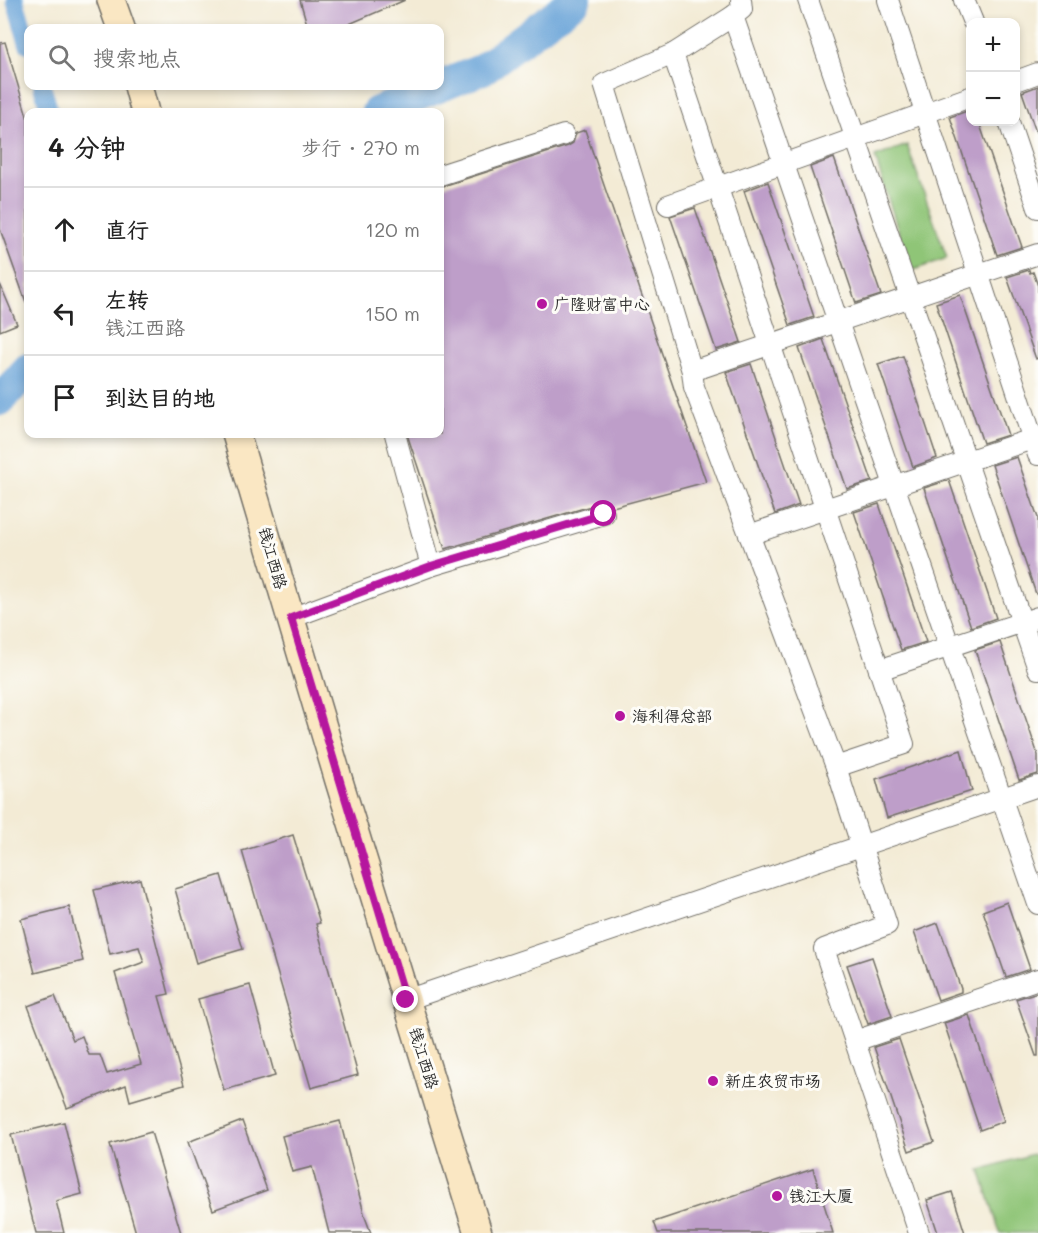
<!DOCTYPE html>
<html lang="zh">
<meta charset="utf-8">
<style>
body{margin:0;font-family:Mali,"LXGW WenKai TC",sans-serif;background:#f2f2f2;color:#222}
.controls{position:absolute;right:18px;top:18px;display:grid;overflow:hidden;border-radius:12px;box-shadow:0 3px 9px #0003}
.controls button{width:54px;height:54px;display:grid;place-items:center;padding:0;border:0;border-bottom:2px solid #e0e0e0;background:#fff;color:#222;font:30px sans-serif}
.stop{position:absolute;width:18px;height:18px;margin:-14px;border:4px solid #b5179e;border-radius:50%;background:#fff}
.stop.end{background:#b5179e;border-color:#fff;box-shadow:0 2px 6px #0008}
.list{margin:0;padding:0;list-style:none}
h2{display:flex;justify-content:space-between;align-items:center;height:78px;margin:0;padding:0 24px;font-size:26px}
h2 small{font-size:20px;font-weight:400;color:#767676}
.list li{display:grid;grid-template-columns:39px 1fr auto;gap:18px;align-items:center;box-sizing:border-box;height:84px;padding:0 24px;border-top:2px solid #e0e0e0}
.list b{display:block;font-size:22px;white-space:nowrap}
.list p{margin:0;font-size:20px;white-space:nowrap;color:#767676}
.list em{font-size:20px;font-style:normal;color:#767676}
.icon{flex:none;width:33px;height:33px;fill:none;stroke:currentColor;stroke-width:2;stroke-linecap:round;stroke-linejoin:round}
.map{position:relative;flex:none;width:1038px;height:1233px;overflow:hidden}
.search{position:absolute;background:#fff;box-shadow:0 3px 9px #0003;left:24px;top:24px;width:420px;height:66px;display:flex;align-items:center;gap:15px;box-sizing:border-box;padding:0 21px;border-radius:12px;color:#767676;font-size:22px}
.panel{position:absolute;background:#fff;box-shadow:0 3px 9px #0003;left:24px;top:108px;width:420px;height:330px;border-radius:12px}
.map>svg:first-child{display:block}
</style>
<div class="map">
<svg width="1038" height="1233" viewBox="0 0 1038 1233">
<rect width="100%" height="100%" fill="#fdfcf7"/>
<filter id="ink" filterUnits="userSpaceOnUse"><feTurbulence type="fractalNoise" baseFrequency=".0167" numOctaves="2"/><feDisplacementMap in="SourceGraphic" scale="12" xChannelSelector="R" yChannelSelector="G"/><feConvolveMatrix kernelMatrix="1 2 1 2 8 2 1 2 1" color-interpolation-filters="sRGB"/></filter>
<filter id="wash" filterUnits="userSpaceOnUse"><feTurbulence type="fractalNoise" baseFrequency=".008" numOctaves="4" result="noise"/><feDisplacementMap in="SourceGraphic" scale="24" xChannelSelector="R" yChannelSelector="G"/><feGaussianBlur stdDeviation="1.35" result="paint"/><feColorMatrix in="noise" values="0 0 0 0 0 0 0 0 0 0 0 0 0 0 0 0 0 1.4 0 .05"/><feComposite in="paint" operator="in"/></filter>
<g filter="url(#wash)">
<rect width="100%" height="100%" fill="#f3ebd5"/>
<g fill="#8fc577" stroke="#5d7851" stroke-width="1.5">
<path d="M 907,145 L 947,258 L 911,271 L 875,157 Z"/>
<path d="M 1032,1154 L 1038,1158 L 1038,1233 L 1000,1233 L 980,1170 Z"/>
</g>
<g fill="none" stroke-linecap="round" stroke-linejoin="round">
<g stroke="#68a3d8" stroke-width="18">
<path d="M 15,0 L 28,44"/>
<path d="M 42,86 L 50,112"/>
</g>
<g stroke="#68a3d8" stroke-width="32">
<path d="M 377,112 L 483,69 L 575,0"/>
<path d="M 0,400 L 28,369"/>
</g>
</g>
<g id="blocks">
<g fill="#be9ec9">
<path d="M 300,0 L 405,0 L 340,28 L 308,28 Z"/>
<path d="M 5,42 L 28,119 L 28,302 L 26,302 L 0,229 L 0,43 Z"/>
<path d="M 1038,86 L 1038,131 L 1036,132 L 1022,92 Z"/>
<path d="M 970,110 L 970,122 L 979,122 L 1022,247 L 997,255 L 950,117 Z"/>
<path d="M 585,130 L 706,482 L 613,507 L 607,503 L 601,503 L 445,549 L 407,434 L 440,434 L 440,187 L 568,146 L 573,143 L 576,133 Z"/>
<path d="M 834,158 L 881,295 L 856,303 L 810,167 Z"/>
<path d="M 768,182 L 814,317 L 790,325 L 744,191 Z"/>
<path d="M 695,208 L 741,342 L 716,350 L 670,216 Z"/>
<path d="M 1029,270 L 1030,273 L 1033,272 L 1038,286 L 1038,358 L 1036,359 L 1007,277 Z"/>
<path d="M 0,284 L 17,324 L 0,331 Z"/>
<path d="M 960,295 L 1008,435 L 983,443 L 936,303 Z"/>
<path d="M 823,339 L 872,481 L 847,489 L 799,348 Z"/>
<path d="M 903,356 L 937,458 L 913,467 L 878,364 Z"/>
<path d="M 751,364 L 799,505 L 775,514 L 726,372 Z"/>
<path d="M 1017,457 L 1038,518 L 1038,593 L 1036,594 L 992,465 Z"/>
<path d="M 949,480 L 996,618 L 971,627 L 924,488 Z"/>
<path d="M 879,504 L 926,642 L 901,650 L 854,512 Z"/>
<path d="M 1000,642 L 1038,755 L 1038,774 L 1019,780 L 975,650 Z"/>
<path d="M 961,750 L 972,791 L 887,818 L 876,779 Z"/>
<path d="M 293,835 L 320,923 L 316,924 L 358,1075 L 311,1088 L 242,851 Z"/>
<path d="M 221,875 L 243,949 L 196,963 L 175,889 Z"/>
<path d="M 140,879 L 169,994 L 159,996 L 184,1085 L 130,1101 L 126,1085 L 67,1108 L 28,1006 L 55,996 L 73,1040 L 82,1036 L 89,1055 L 100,1055 L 107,1074 L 141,1064 L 115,973 L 144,962 L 139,947 L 110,954 L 94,890 Z"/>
<path d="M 1007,902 L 1030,969 L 1006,977 L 983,911 Z"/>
<path d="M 69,907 L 83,961 L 35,973 L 21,919 Z"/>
<path d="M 938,923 L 961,989 L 961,992 L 938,1000 L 914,932 Z"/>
<path d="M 872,957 L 892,1016 L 868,1024 L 847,965 Z"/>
<path d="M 250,985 L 275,1076 L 224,1090 L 198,999 Z"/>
<path d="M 1038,992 L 1038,1056 L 1036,1056 L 1016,999 Z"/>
<path d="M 969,1015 L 1004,1121 L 980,1130 L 944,1023 Z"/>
<path d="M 899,1039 L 934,1142 L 909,1151 L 874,1047 Z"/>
<path d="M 242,1121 L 267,1190 L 213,1210 L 188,1142 Z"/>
<path d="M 340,1121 L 365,1217 L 371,1233 L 329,1233 L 312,1167 L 292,1172 L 282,1136 Z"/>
<path d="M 64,1122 L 82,1194 L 56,1201 L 64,1233 L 36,1233 L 11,1135 Z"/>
<path d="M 151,1132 L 181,1233 L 136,1233 L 110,1144 Z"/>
<path d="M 813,1169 L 833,1233 L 658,1233 L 654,1222 Z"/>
<path d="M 952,1192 L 965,1233 L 938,1233 L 927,1200 Z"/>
</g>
</g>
</g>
<g filter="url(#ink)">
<use href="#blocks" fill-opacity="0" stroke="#716e66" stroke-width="1.5"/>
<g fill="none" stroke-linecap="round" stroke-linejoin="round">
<g stroke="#716e66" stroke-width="22">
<g id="street">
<path d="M 808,0 L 1038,669"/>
<path d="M 888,0 L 1038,455"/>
<path d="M 964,0 L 973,22"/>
<path d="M 733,16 L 1038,904"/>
<path d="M 673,54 L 904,744 L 836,767"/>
<path d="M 1016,81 L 1038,73"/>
<path d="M 1009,122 L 1038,208"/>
<path d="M 440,175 L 564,135"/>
<path d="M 668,205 L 970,97"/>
<path d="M 692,371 L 604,84 L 673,54 L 733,16 L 742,9 L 741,0"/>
<path d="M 395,434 L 431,566"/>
<path d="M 749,535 L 1038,437"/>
<path d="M 291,618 L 431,566 L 604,514"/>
<path d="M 879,670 L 1038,617"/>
<path d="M 406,1000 L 1038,786"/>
<path d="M 855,1041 L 1038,979"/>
<path d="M 919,1233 L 824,949 L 887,925 L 836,767 L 694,387 L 692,371 L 1038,254"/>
</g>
</g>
<g stroke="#716e66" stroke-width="30">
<g id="secondary">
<path d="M 111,0 L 121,28"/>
<path d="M 138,86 L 145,112"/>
<path d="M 236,434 L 339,781 L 478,1233"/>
</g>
</g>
<use href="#street" stroke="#fff" stroke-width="20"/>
<use href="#secondary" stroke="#fae7c3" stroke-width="27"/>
</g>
</g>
<g fill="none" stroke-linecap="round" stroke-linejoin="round" filter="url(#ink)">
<path stroke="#b5179e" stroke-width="8" d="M 406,1000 L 291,618 L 431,566 L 604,514"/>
</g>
<g fill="#b5179e" stroke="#fdfcf7" stroke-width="2">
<circle cx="542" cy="304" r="6"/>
<circle cx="620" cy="716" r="6"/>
<circle cx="713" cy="1081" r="6"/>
<circle cx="777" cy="1196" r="6"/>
</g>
<g text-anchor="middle" stroke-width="6" stroke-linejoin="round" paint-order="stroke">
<g font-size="16" fill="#2b2b2b" stroke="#fdfcf7" text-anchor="start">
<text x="554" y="310">广隆财富中心</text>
<text x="632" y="722">海利得总部</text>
<text x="725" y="1087">新庄农贸市场</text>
<text x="789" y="1202">钱江大厦</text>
</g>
<g font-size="16" fill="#2b2b2b" stroke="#fdfcf7">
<text transform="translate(273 558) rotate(74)" y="6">钱江西路</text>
<text transform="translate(424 1058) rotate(73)" y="6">钱江西路</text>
</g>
</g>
</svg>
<div class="controls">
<button>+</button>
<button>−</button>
</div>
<div class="stop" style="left:604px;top:514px"></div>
<div class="stop end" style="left:406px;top:1000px"></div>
<div class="search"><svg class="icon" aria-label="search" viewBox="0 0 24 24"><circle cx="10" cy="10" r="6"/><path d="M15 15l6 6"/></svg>搜索地点</div>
<section class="panel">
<h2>4 分钟<small>步行 · 270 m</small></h2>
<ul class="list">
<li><svg class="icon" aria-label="ahead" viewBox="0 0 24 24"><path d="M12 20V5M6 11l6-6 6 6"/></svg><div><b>直行</b></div><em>120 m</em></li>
<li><svg class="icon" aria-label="left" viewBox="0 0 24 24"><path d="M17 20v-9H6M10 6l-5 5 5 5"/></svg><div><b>左转</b><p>钱江西路</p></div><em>150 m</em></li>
<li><svg class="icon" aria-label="arrive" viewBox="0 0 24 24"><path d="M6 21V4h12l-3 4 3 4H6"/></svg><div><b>到达目的地</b></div></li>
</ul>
</section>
</div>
